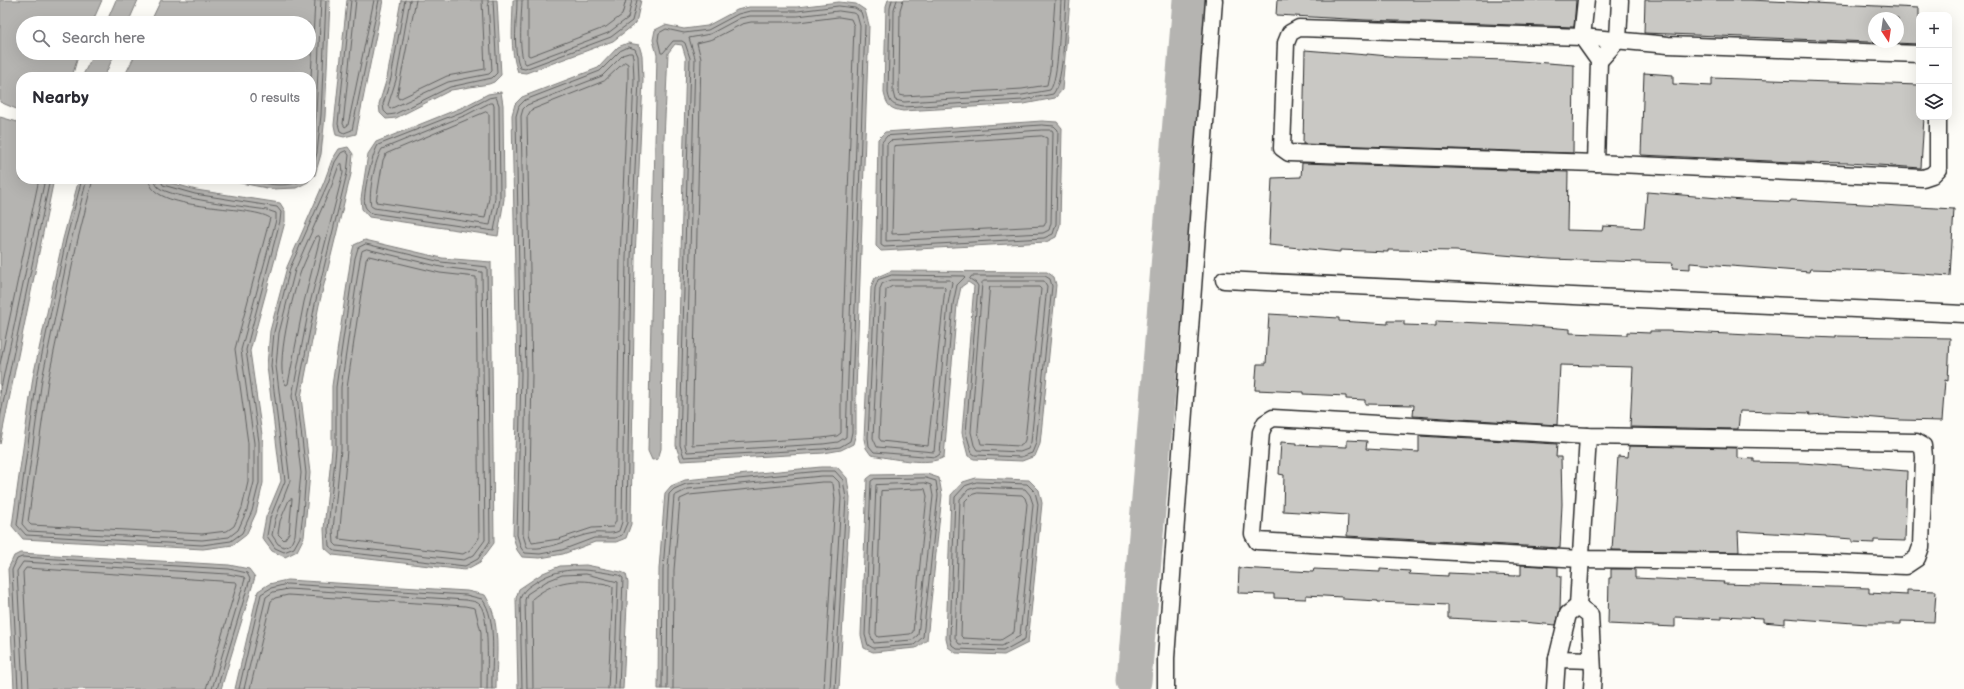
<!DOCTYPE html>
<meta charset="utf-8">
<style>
body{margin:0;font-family:"Balsamiq Sans",sans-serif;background:#f2f2f3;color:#2b2b33}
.controls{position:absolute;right:12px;top:12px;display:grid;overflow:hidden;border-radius:8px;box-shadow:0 4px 16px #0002}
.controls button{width:36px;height:36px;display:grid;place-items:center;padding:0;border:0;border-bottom:1px solid #e1e1e2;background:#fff;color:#2b2b33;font:20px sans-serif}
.compass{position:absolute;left:1868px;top:12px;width:36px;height:36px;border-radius:50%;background:#fff;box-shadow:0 4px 16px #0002;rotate:167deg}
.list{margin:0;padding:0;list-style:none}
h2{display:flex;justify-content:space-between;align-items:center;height:52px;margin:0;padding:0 16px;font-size:17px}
h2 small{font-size:13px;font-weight:400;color:#7c7c81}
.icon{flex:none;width:22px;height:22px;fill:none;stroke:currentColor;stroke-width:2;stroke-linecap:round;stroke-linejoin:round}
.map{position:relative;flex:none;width:1964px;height:689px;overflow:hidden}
.search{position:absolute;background:#fff;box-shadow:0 4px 16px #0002;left:16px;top:16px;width:300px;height:44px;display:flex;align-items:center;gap:10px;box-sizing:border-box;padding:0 14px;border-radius:22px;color:#7c7c81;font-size:15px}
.panel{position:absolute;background:#fff;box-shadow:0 4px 16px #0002;left:16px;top:72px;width:300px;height:112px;border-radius:16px}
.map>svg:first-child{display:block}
</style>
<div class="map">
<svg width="1964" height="689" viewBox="0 0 1964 689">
<rect width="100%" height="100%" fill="#fdfcf7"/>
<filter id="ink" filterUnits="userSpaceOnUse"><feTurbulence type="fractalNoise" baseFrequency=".025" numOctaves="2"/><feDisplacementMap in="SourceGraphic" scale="8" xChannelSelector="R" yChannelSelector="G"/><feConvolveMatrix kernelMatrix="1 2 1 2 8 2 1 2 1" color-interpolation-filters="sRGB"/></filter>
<g filter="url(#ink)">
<g fill="#b5b4b1" stroke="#7e7d7b">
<path d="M 0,0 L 102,0 L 92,23 L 23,23 L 23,53 L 79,53 L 72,77 L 21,77 L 21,111 L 0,102 Z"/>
<path d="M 116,0 L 138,0 L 128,23 L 106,23 Z"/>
<path d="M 161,0 L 330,0 L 325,116 L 321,154 L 315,175 L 308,182 L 296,188 L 272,189 L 220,179 L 311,179 L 311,77 L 124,77 L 136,53 L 309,53 L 309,23 L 150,23 Z"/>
<path d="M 347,0 L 383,0 L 356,134 L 344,137 L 336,135 L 334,125 Z"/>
<path d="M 401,0 L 497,0 L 501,75 L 494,82 L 489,84 L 451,90 L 396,118 L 386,119 L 380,113 L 379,104 L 387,78 Z"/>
<path d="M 513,0 L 641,0 L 636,23 L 613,41 L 526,73 L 518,72 C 509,49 513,24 513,0 Z"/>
<path d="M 888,0 L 1070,0 L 1062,90 L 1055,98 L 1024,104 L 903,111 C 890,109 887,106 884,93 L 886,6 Z"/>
<path d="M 839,2 L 856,4 L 865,10 L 869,25 L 856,391 L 856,433 L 853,444 L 841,450 L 824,453 L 681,461 L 676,446 L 686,58 L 682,45 L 675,44 L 668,53 L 664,139 L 661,449 L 658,459 L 652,460 L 648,451 L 657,55 L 653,40 L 655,30 L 665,25 L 684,29 L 707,26 L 737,10 L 749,7 L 797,7 Z"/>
<path d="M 628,43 L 639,45 L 642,55 L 643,80 L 635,258 L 631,524 L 626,538 L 616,542 L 595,542 L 563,554 L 540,558 L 522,557 L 517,550 L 513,536 L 517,374 L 512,115 L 515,104 L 522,97 L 598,68 L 618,47 Z"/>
<path d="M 94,53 L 115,53 L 104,77 L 82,77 Z"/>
<path d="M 501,92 L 503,105 L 504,199 L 498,236 L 369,217 L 362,209 L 361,199 L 368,154 L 376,142 L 463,107 L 488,94 Z"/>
<path d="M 0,117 L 21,123 L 21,179 L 54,179 L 0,444 Z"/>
<path d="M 1042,121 L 1057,122 L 1062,128 L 1060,225 L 1056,237 L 1046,242 L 881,251 L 876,246 L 878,139 L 885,132 Z"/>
<path d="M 348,147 L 353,154 L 351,174 L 319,305 L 301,397 L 310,473 L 304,537 L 297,551 L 285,557 L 272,551 L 262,538 L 266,517 L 281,481 L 267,366 L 270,331 L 287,267 L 324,182 L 332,160 L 339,149 Z"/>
<path d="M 79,179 L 158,179 L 196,190 L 280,203 L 285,211 L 285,222 L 250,351 L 263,442 L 263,483 L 256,513 L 246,535 L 233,545 L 203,549 L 23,539 L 12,526 L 33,377 L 63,239 Z"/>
<path d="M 365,240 L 442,258 L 491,262 L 494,543 L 480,562 L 465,570 L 333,555 L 325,548 L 324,529 L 332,449 L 332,386 L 351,257 L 354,245 Z"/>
<path d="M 891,271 L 1047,272 L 1054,277 L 1056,285 L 1040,444 L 1035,456 L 1022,461 L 974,459 L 968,456 L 962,433 L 974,286 L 968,282 L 961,287 L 957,305 L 944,457 C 929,467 890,458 871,455 L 866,448 L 864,439 L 871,287 L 875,278 Z"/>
<path d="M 821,467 L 837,467 L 847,478 L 850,498 L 839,689 L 658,689 L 659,569 L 665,493 L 671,486 L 685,480 Z"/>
<path d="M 927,474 L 939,478 L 942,495 L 927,640 L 916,648 L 873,652 L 864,648 L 861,635 L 867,479 L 872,475 Z"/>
<path d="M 976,478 L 1029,480 L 1039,490 L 1042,503 L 1028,643 L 1004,655 L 956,653 L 948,647 L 946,639 L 951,495 L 963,482 Z"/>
<path d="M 20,553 L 229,565 L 249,569 L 255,577 L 221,689 L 14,689 L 8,569 L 14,556 Z"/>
<path d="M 586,565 L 621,572 L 626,574 L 628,583 L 623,689 L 518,689 L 516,598 L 519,589 L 543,573 L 560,566 Z"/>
<path d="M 287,580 L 467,591 L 485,595 C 502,621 496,659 496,689 L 235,689 L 258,591 L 269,584 Z"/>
</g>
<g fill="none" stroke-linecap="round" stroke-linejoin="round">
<g stroke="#626261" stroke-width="1">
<path d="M 351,0 L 338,124 L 340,131 L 344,133 L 352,130 L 379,0"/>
<path d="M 356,0 L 343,124 L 345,127 L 348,125 L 374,0"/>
<path d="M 405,0 L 391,78 L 383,104 L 384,111 L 388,115 L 395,114 L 450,87 L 492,78 L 497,73 L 493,0"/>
<path d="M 410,0 L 396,80 L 388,105 L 390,109 L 448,82 L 489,74 L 492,71 L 488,0"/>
<path d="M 416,0 L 397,96 L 399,99 L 447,76 L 485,69 L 482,0"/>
<path d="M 517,0 C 517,22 512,47 520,68 L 525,69 L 611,37 L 632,21 L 637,0"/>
<path d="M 522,0 C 522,13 517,55 526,64 L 608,33 L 628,18 L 632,0"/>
<path d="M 528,0 L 528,55 L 530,56 L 606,27 L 622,15 L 626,0"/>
<path d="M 892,0 L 890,8 L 888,93 C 890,104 893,105 903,107 L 1023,100 L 1053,94 C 1065,80 1064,21 1066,0"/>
<path d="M 897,0 L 894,9 L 893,92 L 895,100 L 904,102 L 1022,95 L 1050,90 C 1059,80 1060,17 1061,0"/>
<path d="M 903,0 L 900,10 L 899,92 L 900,95 L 904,96 L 1022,89 L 1047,85 L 1050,70 L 1055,0"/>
<path d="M 839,6 L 855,8 L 861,12 L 865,25 L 852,391 L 852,432 L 850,441 L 840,447 L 823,449 L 684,457 L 680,445 L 690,58 L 685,43 L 682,41 L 673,41 L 663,53 L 661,53 L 658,40 L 659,33 L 666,29 L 684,33 L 708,30 L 738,14 L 750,11 L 797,11 Z"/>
<path d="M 839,11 L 853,13 L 857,15 L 860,26 L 846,437 L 838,442 L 823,444 L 687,452 L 685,445 L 695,58 L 689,38 L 710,34 L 740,18 L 750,16 L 797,16 Z"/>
<path d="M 839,17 L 851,19 L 854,26 L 841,390 L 841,433 L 837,436 L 822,438 L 692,445 L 701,59 L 697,43 L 713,39 L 742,24 L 751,22 L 798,22 Z"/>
<path d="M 629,47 L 635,49 L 638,56 L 639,80 L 631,258 L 627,523 L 622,535 L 615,538 L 594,538 L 562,550 L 540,554 L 525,553 L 521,548 L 517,535 L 521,374 L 516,116 L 519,106 L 525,100 L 600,71 L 620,51 Z"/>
<path d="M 629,53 L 632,53 L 633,57 L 634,80 L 626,258 L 622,522 L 619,531 C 611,535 602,532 594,533 C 569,537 556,550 527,548 L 523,535 L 526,374 L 521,116 L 523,109 L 527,105 L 602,76 L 623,55 Z"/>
<path d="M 625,62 L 628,64 L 628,80 L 620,258 L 616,521 L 613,527 L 592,528 L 559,539 L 532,543 L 529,534 L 532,374 L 527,117 L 531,110 L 604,81 Z"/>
<path d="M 311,78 L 315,0"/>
<path d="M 496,97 L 499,105 L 500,199 L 494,231 L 371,213 C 369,211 366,209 365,206 C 362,195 372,155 378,145 L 464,111 L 489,98 Z"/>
<path d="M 490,103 L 493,103 L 494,106 L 495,198 L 490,225 L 374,208 L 371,206 C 368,193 375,160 382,149 L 466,115 Z"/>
<path d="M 486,112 L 489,114 L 489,198 L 485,218 L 376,202 L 383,160 L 386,154 Z"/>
<path d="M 1042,125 L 1054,126 L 1058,130 L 1056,224 L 1053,234 L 1044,238 L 884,247 L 881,245 L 882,142 L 887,136 Z"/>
<path d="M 1042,130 L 1052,130 L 1053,132 L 1051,223 L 1049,230 L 1043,233 L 886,241 L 887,144 L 890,141 Z"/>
<path d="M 1042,136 L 1047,138 L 1046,222 L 1044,226 L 892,234 L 894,146 Z"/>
<path d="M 346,151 L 349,155 L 347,173 L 315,304 L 297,396 L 306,473 L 303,513 L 300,537 L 294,548 L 284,552 L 275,548 L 267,536 L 270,518 L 285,481 L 271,366 L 274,332 L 290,268 L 328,183 L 335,162 L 341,153 Z"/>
<path d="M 311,155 L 316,115 L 321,0"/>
<path d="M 342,164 L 343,173 L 310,303 L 292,396 L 301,473 L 295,535 L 291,544 L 284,547 L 278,544 L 272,535 L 275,520 L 290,481 L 276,366 L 279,333 L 295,270 L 332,185 L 339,165 Z"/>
<path d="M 311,173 L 317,153 L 321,115 L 326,0"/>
<path d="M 82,179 L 66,240 L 37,378 L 17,525 L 26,535 L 202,545 L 231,541 L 242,533 L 252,511 L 259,483 L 259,442 L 246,350 L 280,221 L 281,212 L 277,207 L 195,194 L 163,185 L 160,179"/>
<path d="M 87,179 L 71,241 L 42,379 L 22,524 L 28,531 L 202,540 L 229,537 L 238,530 L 247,510 L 254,482 L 254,443 L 241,350 L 276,220 L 276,213 L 267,210 C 247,207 170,198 158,187 C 156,185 155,182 155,179"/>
<path d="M 93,179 L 77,243 L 48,380 L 28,522 L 31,525 L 202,534 L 227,531 L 234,526 L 242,508 L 248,482 L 248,443 L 235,349 L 270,218 C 250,204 150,213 149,179"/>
<path d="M 241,179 C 263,183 285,190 306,179"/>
<path d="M 319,236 L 320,238 L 304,302 L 288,384 L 286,385 C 273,369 294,290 301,271 C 306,259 311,248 316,237 Z"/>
<path d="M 366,244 L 441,262 L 487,267 L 490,541 L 478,559 L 465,566 L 335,551 L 329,546 L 328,529 L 336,449 L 336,387 L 355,258 L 358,248 Z"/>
<path d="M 367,249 L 441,267 L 482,272 L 485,540 L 474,555 L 464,560 L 337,546 L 334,543 L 333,530 L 341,449 L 341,387 L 360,259 L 362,251 Z"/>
<path d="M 369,256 L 440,273 L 476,277 L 479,538 L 470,550 L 463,554 L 339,539 L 347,450 L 347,388 L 366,260 Z"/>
<path d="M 892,275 L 964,276 L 965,277 L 957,285 L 953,304 L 940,454 L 936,457 L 874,452 L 869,446 L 868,438 L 875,288 L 878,280 Z"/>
<path d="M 972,276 L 1045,276 L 1050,279 L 1052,286 L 1036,443 L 1032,453 L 1021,457 L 975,455 L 972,453 L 966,433 L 978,286 L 976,283 L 970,279 Z"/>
<path d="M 892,280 L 950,280 L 952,282 L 948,304 L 934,452 L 877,447 L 873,438 L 880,289 L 882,284 Z"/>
<path d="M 984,281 L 1044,281 L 1047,286 L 1031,442 L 1028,449 L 1020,452 L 977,450 L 974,445 L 971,432 L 982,283 Z"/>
<path d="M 893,286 L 943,286 L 945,288 L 928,446 L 881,441 L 879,438 L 886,290 Z"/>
<path d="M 990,287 L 1039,287 L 1041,289 L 1025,440 L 1023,444 L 1020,446 L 981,444 L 978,432 Z"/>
<path d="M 0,364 L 39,179"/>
<path d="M 0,393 L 45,179"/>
<path d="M 0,418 L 50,179"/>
<path d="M 926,478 L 936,481 L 938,495 L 923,637 L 914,645 L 873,648 L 868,645 L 865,635 L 871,481 L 874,479 Z"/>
<path d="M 977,482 L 1027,484 L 1035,492 L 1038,504 L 1025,639 L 1003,651 L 957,649 L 952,645 L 950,638 L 955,497 L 965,486 Z"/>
<path d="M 925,483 L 931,485 L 933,496 L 918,635 L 912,640 L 874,643 L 870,634 L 876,485 Z"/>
<path d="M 977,487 L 1025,489 L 1030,495 L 1033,504 L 1020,636 L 1002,646 L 959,644 L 955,638 L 960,499 L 968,490 Z"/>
<path d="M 925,489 L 927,496 L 913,632 L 910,634 L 878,637 L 876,634 L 881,491 Z"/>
<path d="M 978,493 L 1022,495 L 1025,498 L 1027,504 L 1014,632 L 1001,640 L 963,638 L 961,636 L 965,501 L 971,495 Z"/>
<path d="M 292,499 L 289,533 L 284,540 L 278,534 L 280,521 L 289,500 Z"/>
<path d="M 18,689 L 12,570 L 17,559 L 22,557 L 229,569 L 247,573 L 250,579 L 217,689"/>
<path d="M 23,689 L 17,571 L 23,562 L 228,574 L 244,577 L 245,579 L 212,689"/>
<path d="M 29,689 L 23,572 L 26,568 L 236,582 L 237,584 L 206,689"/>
<path d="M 239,689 L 261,594 L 271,588 L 287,584 L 466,595 L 482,599 C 498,619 491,664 492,689"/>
<path d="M 244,689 L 266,597 L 273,592 L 288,589 L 466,600 C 470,601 477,601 480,605 C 490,617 487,672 487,689"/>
<path d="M 250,689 L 271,601 L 275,598 L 288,595 L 465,606 L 475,608 L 481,632 L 481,689"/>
<path d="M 522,689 L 520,599 C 523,590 528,587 536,582 C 563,564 590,570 619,575 L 623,578 L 619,689"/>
<path d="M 527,689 L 525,600 L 527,594 L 547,581 L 562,575 L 586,574 L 618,582 L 614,689"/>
<path d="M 533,689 L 532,599 C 552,582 573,578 598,583 C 603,583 609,584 613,587 L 608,689"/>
<path d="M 662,689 L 663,569 L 669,494 L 674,489 L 686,484 L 821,471 L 835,471 L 843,480 L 846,498 L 835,689"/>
<path d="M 667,689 L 668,569 L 674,496 L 688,489 L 822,476 L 833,476 L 839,482 L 841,498 L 830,689"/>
<path d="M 673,689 L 674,570 L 680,499 L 689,495 L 822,482 L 830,482 L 833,484 L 835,499 L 824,689"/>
</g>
<path stroke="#b5b4b1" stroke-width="35" d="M 1134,681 L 1190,0"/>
</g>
<g fill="#c9c8c4" stroke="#2b2b2b" fill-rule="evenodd">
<path d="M 1277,0 L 1576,0 L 1574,27 L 1365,20 L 1276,15 Z"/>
<path d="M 1645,0 L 1750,0 L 1919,8 L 1919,44 L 1644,33 ZM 1874,18 L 1898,18 L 1898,42 L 1874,42 Z"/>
<path d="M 1305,50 L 1367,55 L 1367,54 L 1398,57 L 1507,60 L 1574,65 L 1573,153 L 1303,144 Z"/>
<path d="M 1644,73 L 1673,75 L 1673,84 L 1712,86 L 1712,78 L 1919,85 L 1919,117 L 1924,117 L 1921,168 L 1849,163 L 1792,162 L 1641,155 Z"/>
<path d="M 1302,163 L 1568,172 L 1567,230 L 1602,231 L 1603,226 L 1644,228 L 1647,192 L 1742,200 L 1790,202 L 1791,200 L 1954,209 L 1950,276 L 1880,271 L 1810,269 L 1809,272 L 1785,270 L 1690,263 L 1690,269 L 1672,268 L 1673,263 L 1550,259 L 1456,251 L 1388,250 L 1388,252 L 1340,250 L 1340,252 L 1269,245 L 1272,178 L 1301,177 Z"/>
<path d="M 1269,314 L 1339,318 L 1339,321 L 1388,324 L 1388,321 L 1404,321 L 1404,325 L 1436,326 L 1436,321 L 1522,325 L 1570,329 L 1570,333 L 1627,335 L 1627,332 L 1650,333 L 1650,331 L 1667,331 L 1811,338 L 1811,337 L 1836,338 L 1836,336 L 1950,338 L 1948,381 L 1945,380 L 1942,421 L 1900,420 L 1827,414 L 1809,415 L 1810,413 L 1740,411 L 1738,429 L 1630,427 L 1633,367 L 1560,365 L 1557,425 L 1413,416 L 1414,405 L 1365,404 L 1365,400 L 1346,399 L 1346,396 L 1303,394 L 1303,392 L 1255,390 L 1257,364 L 1266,364 Z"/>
<path d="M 1419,436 L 1557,444 L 1556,457 L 1561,457 L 1562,504 L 1560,548 L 1347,536 L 1348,515 L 1283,511 L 1284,475 L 1279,474 L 1281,442 L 1297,443 L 1297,445 L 1347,447 L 1347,440 L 1367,441 L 1366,449 L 1419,452 Z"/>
<path d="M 1629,446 L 1737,448 L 1737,458 L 1754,459 L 1754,462 L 1802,463 L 1907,471 L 1905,541 L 1874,540 L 1874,543 L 1852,542 L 1852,539 L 1826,537 L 1826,536 L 1738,531 L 1739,552 L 1612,550 L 1618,456 L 1628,457 Z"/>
<path d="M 1521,565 L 1558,567 L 1558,576 L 1561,576 L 1560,610 L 1556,625 L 1522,622 L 1448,618 L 1448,605 L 1378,602 L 1378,601 L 1342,599 L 1342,597 L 1306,595 L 1306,599 L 1274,598 L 1274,594 L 1238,593 L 1239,568 L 1313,572 L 1314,569 L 1380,572 L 1380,569 L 1410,571 L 1409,574 L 1448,576 L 1448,573 L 1516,576 L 1516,575 L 1521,575 Z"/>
<path d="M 1611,569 L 1635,569 L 1635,578 L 1724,582 L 1723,584 L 1869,588 L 1869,593 L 1907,595 L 1907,590 L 1936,591 L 1934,622 L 1901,621 L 1901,624 L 1867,624 L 1785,618 L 1785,624 L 1763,622 L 1763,618 L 1722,616 L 1722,619 L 1675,617 L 1675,627 L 1608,624 L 1609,578 L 1611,578 Z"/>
</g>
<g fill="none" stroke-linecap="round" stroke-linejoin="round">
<g stroke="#2b2b2b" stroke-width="19">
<g id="street">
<path d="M 1586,0 L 1582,37 L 1599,61 L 1596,163"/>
<path d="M 1919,54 L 1668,45 L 1582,37 L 1299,28 L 1290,33 L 1286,43 L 1282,148 L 1289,153 L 1596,163 L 1923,178 L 1932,175 L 1938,169 L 1938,117"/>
<path d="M 1599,61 L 1618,40 L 1620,0"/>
<path d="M 1224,280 L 1964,314"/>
<path d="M 1273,418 L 1588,436 L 1916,442 L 1923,446 L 1924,457 L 1921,547 L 1917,558 L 1905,566 L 1812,562 L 1581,559 L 1257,541 L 1253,534 L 1261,432 L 1265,423 Z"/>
<path d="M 1578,606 L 1590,615 L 1593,672 L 1592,689"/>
<path d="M 1557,659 L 1592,660"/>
<path d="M 1166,689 L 1166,658 L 1214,0"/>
<path d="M 1555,689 L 1557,659 L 1568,614 L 1578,606 L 1588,436"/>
</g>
</g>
<use href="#street" stroke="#fdfcf7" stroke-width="16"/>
</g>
</g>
</svg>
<div class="controls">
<button>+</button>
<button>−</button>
<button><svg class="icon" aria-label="layers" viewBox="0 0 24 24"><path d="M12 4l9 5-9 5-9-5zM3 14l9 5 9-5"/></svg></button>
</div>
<svg class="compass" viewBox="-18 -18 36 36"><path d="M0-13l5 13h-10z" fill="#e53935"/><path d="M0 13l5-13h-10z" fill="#7c7c81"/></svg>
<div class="search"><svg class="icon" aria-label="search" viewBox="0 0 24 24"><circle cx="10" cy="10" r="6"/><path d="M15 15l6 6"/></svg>Search here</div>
<section class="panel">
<h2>Nearby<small>0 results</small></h2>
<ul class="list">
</ul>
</section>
</div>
